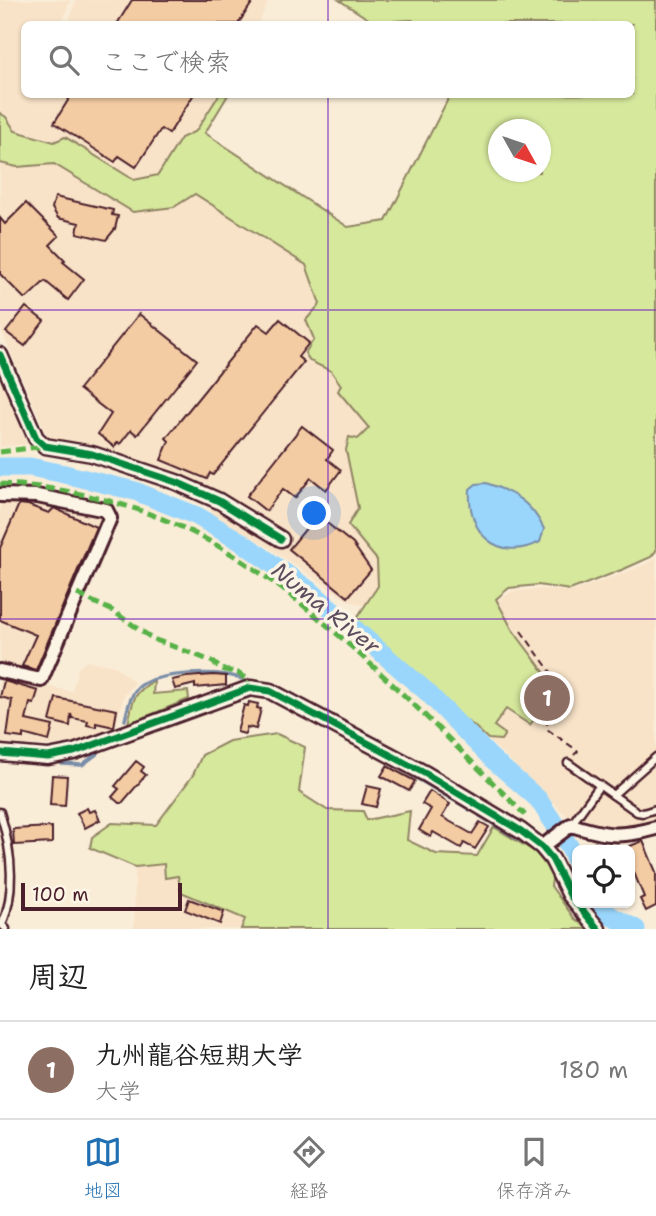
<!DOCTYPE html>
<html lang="ja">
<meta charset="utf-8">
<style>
body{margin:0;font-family:"Shantell Sans","Klee One",sans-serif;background:#f6f6f6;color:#222}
.controls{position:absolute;right:21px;bottom:21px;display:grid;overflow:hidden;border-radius:10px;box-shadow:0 2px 5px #0004}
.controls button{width:63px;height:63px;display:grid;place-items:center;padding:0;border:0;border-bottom:2px solid #e0e0e0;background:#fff;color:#222;font:35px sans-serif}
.compass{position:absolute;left:488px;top:119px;width:63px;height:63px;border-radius:50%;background:#fff;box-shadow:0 2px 5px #0004;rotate:130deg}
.scale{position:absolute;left:21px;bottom:18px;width:161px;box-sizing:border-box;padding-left:7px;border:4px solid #4a1f2b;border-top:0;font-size:19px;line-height:24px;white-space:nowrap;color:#4a1f2b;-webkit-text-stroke:5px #fcf5e5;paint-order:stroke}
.you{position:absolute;left:315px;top:514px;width:24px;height:24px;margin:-18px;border:5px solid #fff;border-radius:50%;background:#1a73e8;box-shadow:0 0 0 10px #1a73e833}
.badge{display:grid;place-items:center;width:46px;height:46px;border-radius:50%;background:#1f6fb2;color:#fff;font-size:23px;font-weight:700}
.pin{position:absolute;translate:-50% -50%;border:4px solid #fff;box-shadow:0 2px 7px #0006}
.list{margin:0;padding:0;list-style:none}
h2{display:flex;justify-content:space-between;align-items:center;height:91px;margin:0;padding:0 28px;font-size:30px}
h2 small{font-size:23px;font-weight:400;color:#767676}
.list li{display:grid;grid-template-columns:46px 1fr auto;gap:21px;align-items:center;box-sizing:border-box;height:98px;padding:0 28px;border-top:2px solid #e0e0e0}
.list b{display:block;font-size:26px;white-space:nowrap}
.list p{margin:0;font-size:23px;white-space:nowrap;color:#767676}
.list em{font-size:23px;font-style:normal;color:#767676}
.icon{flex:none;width:38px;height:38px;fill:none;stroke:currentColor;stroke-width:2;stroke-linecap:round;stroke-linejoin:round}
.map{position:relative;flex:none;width:656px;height:929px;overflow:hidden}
.search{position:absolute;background:#fff;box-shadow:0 2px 5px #0004;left:21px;right:21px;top:21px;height:77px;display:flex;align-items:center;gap:18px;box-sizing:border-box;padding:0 24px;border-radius:10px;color:#767676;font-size:26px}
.sheet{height:189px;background:#fff}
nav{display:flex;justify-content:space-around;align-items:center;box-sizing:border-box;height:98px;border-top:2px solid #e0e0e0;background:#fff;font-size:19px;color:#767676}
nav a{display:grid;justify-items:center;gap:4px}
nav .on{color:#1f6fb2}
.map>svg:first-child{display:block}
</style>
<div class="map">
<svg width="656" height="929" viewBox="0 0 656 929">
<rect width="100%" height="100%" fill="#faedd8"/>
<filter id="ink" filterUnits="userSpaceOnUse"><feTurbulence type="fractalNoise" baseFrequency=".0143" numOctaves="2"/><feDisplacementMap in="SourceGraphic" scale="14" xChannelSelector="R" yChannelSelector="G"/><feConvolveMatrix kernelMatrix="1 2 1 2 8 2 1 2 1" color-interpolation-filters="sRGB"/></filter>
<g filter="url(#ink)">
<g fill="#f8e3c8">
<path d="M 0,0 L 70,0 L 62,24 L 24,24 L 24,94 L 219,95 L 196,131 L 181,138 L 158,175 L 134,180 L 65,137 L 54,142 L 15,131 L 6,117 L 0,113 Z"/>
<path d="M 76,0 L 269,0 L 258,24 L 68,24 Z"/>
<path d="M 0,163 L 17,167 L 54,164 L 133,212 L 174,207 L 195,194 L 306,265 L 320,304 L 310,361 L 331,371 L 341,385 L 339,391 L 369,428 L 346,450 L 358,509 L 348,525 L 377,560 L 378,586 L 366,606 L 512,629 L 497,601 L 513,591 L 542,589 L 573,591 L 627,572 L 652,561 L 656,556 L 656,823 L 621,832 L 592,828 L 567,816 L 473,725 L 454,713 L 356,619 L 365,606 L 347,600 L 263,544 L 211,513 L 212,491 L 145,462 L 56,440 L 46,433 L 0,328 Z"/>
<path d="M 0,378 L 28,444 L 0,447 Z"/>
<path d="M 20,496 L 102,514 L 106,520 L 40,675 L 33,678 L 44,686 L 72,691 L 78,668 L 87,661 L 115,666 L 135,683 L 124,696 L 115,728 L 79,742 L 48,746 L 0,744 L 0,498 Z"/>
<path d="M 164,864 L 165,878 L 178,876 L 182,893 L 246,920 L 241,929 L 134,929 L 135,867 Z"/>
</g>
<g fill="#d6e89c" stroke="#908464" stroke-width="2" fill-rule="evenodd">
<path d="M 339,0 L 656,0 L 656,551 L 651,557 L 624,569 L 570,590 L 538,585 L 509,588 L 496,599 L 512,629 L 556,688 L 530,725 L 506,709 L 494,726 L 505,734 L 501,740 L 488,739 L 473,725 L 454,713 L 356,619 L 378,586 L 377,560 L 348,525 L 358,508 L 346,450 L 349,437 L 358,439 L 369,428 L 338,391 L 341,385 L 331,371 L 310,361 L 305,353 L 314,339 L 306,320 L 320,304 L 306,265 L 195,194 L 174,207 L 133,212 L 54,164 L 17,167 L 0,163 L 0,113 L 6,117 L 15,131 L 54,142 L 65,137 L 134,180 L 158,175 L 181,138 L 196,131 L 219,95 L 228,95 L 205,133 L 348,227 L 386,221 L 450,95 L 632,94 L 632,24 L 419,24 L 412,20 L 373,22 ZM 498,130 L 540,130 L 540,172 L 498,172 Z"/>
<path d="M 154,681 L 153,694 L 188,691 L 189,699 L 128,724 C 133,701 132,693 154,681 Z"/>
<path d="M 277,734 L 305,747 L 299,792 L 327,810 L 363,811 L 367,820 L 410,811 L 407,840 L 436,854 L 477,856 L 494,827 L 535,852 L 553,874 L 551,886 L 574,918 L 588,929 L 241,929 L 245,919 L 181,892 L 178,876 L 165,878 L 164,864 L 135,867 L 90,848 L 92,837 L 112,823 L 156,825 L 193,775 L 202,755 L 229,741 Z"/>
</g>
<path fill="#9ad6fb" stroke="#7a8da8" stroke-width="2" d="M 486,483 C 513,492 532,503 544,529 L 540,542 C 497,563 467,533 470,489 L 476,484 Z"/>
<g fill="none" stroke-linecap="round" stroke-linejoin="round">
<g stroke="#7a8da8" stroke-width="3.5">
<path d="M 125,720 C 128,708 130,694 140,686 C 158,672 221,670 242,679"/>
<path d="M 62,764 L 82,765 L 98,753"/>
<path d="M 396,766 L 472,811"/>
<path d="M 480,816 L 528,845"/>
</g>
<g stroke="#9ad6fb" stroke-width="19">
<path d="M 0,467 L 30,467 L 60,473 L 135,491 L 197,516 L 243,543 L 313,593 L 427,692 L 491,758 L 538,799 L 571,849 L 577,865"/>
<path d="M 598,903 L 611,916 L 636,929"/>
</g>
</g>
<g fill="#f4cca3" stroke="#4a1f2b" stroke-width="2">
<path d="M 132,0 L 254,0 L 238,24 L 117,24 Z"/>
<path d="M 72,94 L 194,94 L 169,134 L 161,129 L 136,167 L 119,156 L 115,162 L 54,123 Z"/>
<path d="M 55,197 L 113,210 L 112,215 L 118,216 L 115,229 L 106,240 L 77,233 L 79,223 L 58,218 L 52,208 Z"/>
<path d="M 26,203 L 59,236 L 50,245 L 65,260 L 63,262 L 84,279 L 68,300 L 45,281 L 27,298 L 24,298 L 0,274 L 0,218 L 5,224 Z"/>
<path d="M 26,307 L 44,321 L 25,346 L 6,332 Z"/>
<path d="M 139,314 L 197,360 L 137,435 L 131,430 L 120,444 L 118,442 L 114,447 L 98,434 L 111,414 L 79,389 Z"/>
<path d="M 280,319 L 309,343 L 298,357 L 304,362 L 213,475 L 210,473 L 207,479 L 161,460 L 169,441 L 166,438 L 258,324 L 269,332 Z"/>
<path d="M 302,426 L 333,450 L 327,459 L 341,470 L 326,490 L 311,478 L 295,498 L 283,489 L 266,511 L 247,496 Z"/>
<path d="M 19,504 L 28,505 L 49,513 L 54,508 L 96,527 L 36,670 L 22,666 L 36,635 L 0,620 L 0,548 Z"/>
<path d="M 317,515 L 353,544 L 371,570 L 348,597 L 289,549 Z"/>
<path d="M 213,675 L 226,676 L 226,685 L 195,688 L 195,684 L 175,689 L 172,680 L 186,677 Z"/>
<path d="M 4,681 L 38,691 L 34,704 L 30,703 L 26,720 L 53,726 L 49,741 L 23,734 L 23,738 L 7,736 L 12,700 L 0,697 Z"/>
<path d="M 56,698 L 117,710 L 114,727 L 96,723 L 96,727 L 87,725 L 88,721 L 72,718 L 71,714 L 70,726 L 50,721 Z"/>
<path d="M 249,702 L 258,704 L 257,708 L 261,709 L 256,729 L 247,727 L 245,734 L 237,732 L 244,705 L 248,706 Z"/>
<path d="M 136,761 L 144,767 L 141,771 L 146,775 L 122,803 L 119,803 L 112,797 L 119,789 L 115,786 Z"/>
<path d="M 387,766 L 415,781 L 409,791 L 381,776 Z"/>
<path d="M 52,775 L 67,776 L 65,806 L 50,805 Z"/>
<path d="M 367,786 L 381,789 L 376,807 L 362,804 Z"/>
<path d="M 430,791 L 450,804 L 442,817 L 472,834 L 480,822 L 489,827 L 475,849 L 464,843 L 461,848 L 433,832 L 431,837 L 419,830 L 431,809 L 422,804 Z"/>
<path d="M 87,808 L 89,812 L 95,810 L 100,820 L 85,828 L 77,813 Z"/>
<path d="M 52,827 L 52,843 L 14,845 L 13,829 Z"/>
<path d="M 643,841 L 656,872 L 656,906 L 646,911 L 640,899 L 644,897 L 630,863 L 630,846 Z"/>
<path d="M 189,899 L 224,912 L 220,924 L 185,910 Z"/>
</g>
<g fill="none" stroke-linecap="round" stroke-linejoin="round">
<g stroke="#4a1f2b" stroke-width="11">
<g id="service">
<path d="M 568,763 L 637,812 L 643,813 L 656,809"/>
<path d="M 613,795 L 656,757"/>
<path d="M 0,812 C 11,848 17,889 2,925 L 6,929"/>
<path d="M 571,825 L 600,785"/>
</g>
</g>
<g stroke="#4a1f2b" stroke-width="18">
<g id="minor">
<path d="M 0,495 L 37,496 L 106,510 L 110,518 L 41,680 L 0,671"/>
<path d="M 542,847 L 571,825 C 607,836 620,838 656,828"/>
</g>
</g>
<g stroke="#4a1f2b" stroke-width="19">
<g id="tertiary">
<path d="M 0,355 L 36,438 L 45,446 L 92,454 L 176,482 L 219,501 L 281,539"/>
<path d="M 0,753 L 48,757 L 74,752 L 250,688 L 270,691 L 426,774 L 521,831 L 542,847 L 552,859 L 570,895 L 598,929"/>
</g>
</g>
<path stroke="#4a1f2b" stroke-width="2" stroke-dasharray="7 5" stroke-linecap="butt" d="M 521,631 L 567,694 L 547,723 L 547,729 L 578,751 L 573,756"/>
<use href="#service" stroke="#fcf5e5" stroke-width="6"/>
<use href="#minor" stroke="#fcf5e5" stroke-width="12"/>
<use href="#tertiary" stroke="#fcf5e5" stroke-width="14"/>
<g stroke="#57b146" stroke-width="5" stroke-dasharray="10 5" stroke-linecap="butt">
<path d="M 0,452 L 45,446"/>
<path d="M 0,484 C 69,486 148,507 209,541 C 271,575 325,622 377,670 C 428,717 476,766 525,815"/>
<path d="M 77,594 L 113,611 L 153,639 L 196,655 L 213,662 L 221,669 L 238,673 L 248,680 L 250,688"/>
</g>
<g stroke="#fcf5e5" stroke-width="11">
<g id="cycleway">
<path d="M 0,355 L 36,438 L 45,446 L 92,454 L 176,482 L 219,501 L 281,539"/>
<path d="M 0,753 L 48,757 L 74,752 L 250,688 L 270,691 L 426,774 L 521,831 L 542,847 L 552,859 L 570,895 L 598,929"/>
</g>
</g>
<use href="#cycleway" stroke="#00873e" stroke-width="7"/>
</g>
</g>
<path fill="none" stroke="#7b2cbf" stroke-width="2" stroke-opacity="0.55" d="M 328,0 L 328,24M 328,94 L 328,929M 0,310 L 656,310M 0,619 L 656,619"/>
<g text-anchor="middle" stroke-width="7" stroke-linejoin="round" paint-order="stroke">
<g font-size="23" font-style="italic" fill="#5e4d5f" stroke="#fcf5e5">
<text transform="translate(326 608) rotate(39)" y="8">Numa River</text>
</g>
</g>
</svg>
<div class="controls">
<button><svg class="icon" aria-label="locate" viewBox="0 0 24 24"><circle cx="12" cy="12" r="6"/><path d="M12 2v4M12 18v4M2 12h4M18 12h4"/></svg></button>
</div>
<svg class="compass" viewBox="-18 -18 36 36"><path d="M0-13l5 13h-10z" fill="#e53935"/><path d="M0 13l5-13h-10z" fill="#767676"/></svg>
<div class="scale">100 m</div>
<div class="you"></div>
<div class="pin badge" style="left:547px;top:698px;background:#8d6e63">1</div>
<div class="search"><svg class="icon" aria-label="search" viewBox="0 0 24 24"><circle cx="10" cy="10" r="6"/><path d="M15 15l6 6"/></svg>ここで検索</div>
</div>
<section class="sheet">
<h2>周辺<small></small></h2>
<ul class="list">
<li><span class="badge" style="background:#8d6e63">1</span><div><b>九州龍谷短期大学</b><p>大学</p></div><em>180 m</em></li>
</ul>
</section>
<nav>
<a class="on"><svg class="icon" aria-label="map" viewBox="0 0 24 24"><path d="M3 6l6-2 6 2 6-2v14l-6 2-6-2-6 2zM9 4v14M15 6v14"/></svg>地図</a>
<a><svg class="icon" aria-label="directions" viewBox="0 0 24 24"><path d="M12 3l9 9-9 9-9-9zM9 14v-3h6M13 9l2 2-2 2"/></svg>経路</a>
<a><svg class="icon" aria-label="saved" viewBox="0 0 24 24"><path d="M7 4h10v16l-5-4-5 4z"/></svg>保存済み</a>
</nav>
